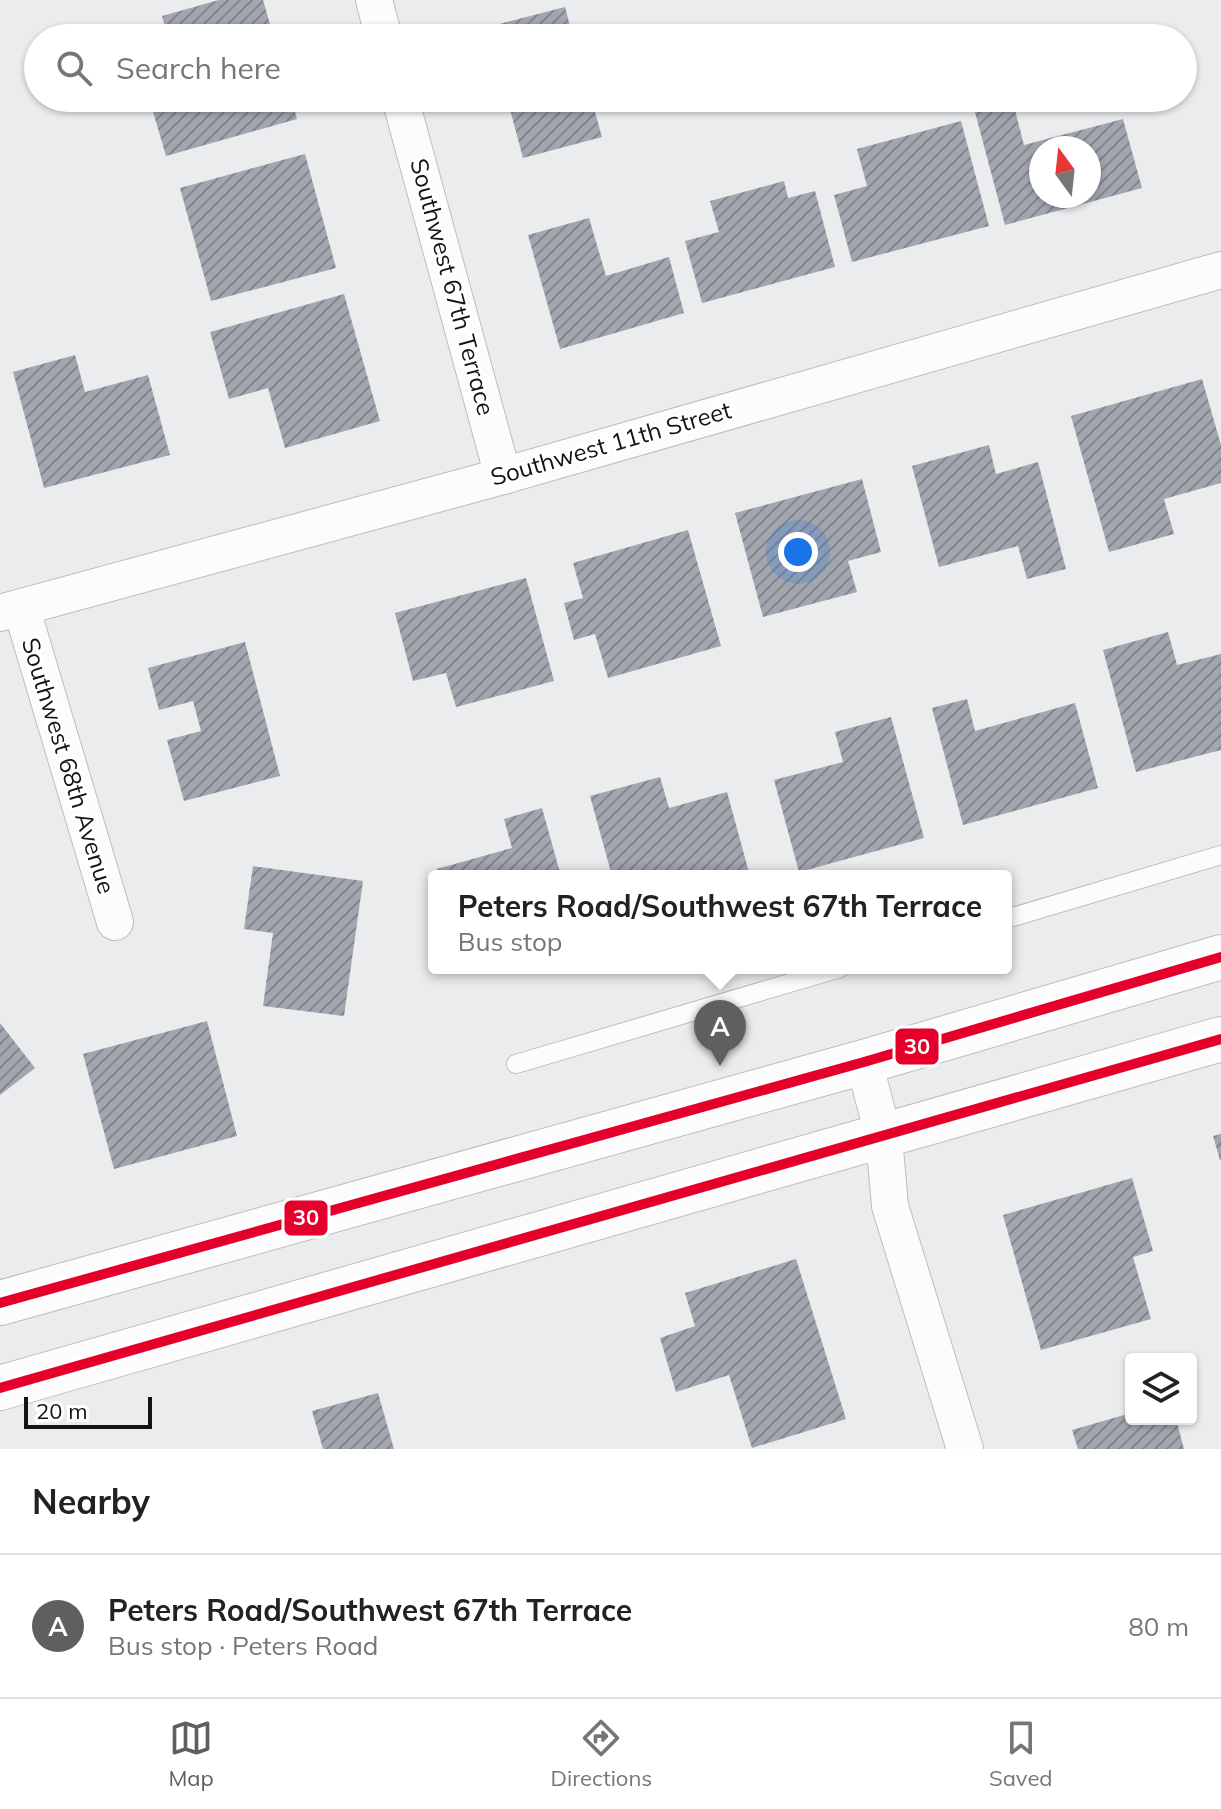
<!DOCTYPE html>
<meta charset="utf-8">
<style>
body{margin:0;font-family:Mulish,sans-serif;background:#f2f2f2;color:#222}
.controls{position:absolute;right:24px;bottom:24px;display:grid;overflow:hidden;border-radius:8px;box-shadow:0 2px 6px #0004}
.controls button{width:72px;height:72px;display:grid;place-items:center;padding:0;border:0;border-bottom:2px solid #e0e0e0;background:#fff;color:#222;font:40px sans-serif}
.compass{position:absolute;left:1029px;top:136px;width:72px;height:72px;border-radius:50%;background:#fff;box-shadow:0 2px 6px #0004;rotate:345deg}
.scale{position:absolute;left:24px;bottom:20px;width:128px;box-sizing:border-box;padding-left:8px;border:4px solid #131314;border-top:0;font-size:22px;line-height:28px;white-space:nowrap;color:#131314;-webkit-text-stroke:6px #fff;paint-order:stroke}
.you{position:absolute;left:798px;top:552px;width:28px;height:28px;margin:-20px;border:6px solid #fff;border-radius:50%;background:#1a73e8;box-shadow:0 0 0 12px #1a73e833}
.badge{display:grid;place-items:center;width:52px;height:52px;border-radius:50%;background:#5f5f60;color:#fff;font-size:26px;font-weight:700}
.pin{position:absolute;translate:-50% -66px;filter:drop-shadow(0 2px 4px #0008)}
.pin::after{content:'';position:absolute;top:42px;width:28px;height:24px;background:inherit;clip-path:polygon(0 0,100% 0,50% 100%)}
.popup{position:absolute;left:428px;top:870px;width:584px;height:104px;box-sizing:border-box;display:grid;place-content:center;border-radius:8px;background:#fff;filter:drop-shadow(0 2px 6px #0005);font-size:26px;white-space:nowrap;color:#767676}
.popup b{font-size:30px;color:#222}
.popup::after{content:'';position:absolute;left:50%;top:100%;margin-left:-16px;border:16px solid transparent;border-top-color:#fff}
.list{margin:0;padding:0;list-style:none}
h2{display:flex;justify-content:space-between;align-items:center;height:104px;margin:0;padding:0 32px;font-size:34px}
h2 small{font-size:26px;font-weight:400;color:#767676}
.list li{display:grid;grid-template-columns:52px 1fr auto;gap:24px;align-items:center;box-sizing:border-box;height:144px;padding:0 32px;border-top:2px solid #e0e0e0}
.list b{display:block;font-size:30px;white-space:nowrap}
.list p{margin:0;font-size:26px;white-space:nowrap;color:#767676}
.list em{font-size:26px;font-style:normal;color:#767676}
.icon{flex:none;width:44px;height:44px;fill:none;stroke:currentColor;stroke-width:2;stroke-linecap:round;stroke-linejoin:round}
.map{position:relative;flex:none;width:1221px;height:1449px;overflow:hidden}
.search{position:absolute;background:#fff;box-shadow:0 2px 6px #0004;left:24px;right:24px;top:24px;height:88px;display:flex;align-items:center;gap:20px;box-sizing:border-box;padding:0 28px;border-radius:44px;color:#767676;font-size:30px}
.sheet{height:248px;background:#fff}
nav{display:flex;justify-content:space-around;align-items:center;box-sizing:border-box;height:112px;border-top:2px solid #e0e0e0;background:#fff;font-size:22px;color:#767676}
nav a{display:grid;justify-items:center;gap:4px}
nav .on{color:#5f5f60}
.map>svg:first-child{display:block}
</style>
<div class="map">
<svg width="1221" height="1449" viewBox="0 0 1221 1449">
<defs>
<pattern id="building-hatch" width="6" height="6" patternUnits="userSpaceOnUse" patternTransform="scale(2)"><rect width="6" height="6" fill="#a2a6af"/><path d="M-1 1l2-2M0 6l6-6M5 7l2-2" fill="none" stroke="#83868d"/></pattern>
</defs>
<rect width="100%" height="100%" fill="#ebecee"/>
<g fill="url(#building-hatch)" fill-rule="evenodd">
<path d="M 219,0 L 263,0 L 274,38 L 168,38 L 162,16 Z"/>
<path d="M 565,7 L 573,38 L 491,38 L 488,27 Z"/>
<path d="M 149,98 L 291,98 L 297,119 L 166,156 Z"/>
<path d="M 507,98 L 591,98 L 602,137 L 523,158 Z"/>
<path d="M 982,98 L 1012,98 L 1024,145 L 1123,119 L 1142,188 L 1005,225 L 972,101 ZM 1041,148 L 1089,148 L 1089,196 L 1041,196 Z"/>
<path d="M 961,121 L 989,226 L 852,262 L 834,195 L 867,186 L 857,149 Z"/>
<path d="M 305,154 L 336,268 L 211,301 L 180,188 Z"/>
<path d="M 784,181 L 788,198 L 815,191 L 835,267 L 702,303 L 685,241 L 719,232 L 710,201 Z"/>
<path d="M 589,218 L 606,276 L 669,257 L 684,313 L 560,349 L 528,235 Z"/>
<path d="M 344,294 L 380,421 L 285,448 L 268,388 L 229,399 L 210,332 Z"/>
<path d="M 75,355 L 85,392 L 148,375 L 170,455 L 44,488 L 13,372 Z"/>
<path d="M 1202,379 L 1221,445 L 1221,483 L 1164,499 L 1174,534 L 1109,552 L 1071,416 Z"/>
<path d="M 989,445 L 996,474 L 1038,462 L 1066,569 L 1027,579 L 1018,546 L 939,567 L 912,466 Z"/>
<path d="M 862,479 L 881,552 L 848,561 L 857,592 L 763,617 L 735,513 Z"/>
<path d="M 688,530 L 721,646 L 608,678 L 595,634 L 574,640 L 564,603 L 583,598 L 573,563 Z"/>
<path d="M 526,578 L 554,681 L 456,707 L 446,673 L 413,681 L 395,613 Z"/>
<path d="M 1168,632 L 1177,665 L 1221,654 L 1221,750 L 1136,772 L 1103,650 Z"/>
<path d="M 245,642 L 280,776 L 184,801 L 167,740 L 201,731 L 193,701 L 159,710 L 148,668 Z"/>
<path d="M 967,699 L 975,731 L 1075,703 L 1098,788 L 963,825 L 932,708 Z"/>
<path d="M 891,717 L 924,838 L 799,872 L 774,780 L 843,762 L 835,732 Z"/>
<path d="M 660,777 L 669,808 L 727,792 L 750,876 L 612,876 L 590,796 Z"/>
<path d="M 542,808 L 561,876 L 439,876 L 437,869 L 512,848 L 504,819 Z"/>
<path d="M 253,866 L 363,881 L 344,1016 L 263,1006 L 273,933 L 244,929 Z"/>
<path d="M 207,1021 L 237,1136 L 114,1169 L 83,1054 Z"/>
<path d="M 0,1023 L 35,1068 L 0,1095 Z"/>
<path d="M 1221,1134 L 1221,1160 L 1220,1160 L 1213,1136 Z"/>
<path d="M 1132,1178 L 1153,1251 L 1133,1257 L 1151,1319 L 1041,1350 L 1003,1215 Z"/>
<path d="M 796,1259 L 846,1419 L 752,1448 L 729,1375 L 676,1392 L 660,1338 L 695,1326 L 685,1293 Z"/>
<path d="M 378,1393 L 394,1449 L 323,1449 L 312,1411 Z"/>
<path d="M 1131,1413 L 1131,1419 L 1176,1419 L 1184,1449 L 1078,1449 L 1072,1430 Z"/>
</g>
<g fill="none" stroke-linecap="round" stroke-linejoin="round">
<g stroke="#bcbdbe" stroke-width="20">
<g id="service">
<path d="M 1006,919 L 1221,855"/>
<path d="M 516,1064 L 840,968"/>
</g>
</g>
<g stroke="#bcbdbe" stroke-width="38">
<g id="minor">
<path d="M 374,0 L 384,38"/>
<path d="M 400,98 L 503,476"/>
<path d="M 22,610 L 115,922"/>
<path d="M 0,613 L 503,476 L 1221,270"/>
<path d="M 864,1062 L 884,1138 L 890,1206 L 965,1449"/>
</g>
</g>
<g stroke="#bcbdbe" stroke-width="46">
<g id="secondary">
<path d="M 0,1303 L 864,1062 L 1221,957"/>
<path d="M 0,1388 L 1221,1039"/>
</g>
</g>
<use href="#service" stroke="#fcfcfc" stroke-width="18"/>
<use href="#minor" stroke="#fcfcfc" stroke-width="36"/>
<use href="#secondary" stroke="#fcfcfc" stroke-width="44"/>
<g stroke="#fff" stroke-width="16">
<g id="bus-1">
<path d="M 0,1303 L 864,1062 L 1221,957"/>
<path d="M 0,1388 L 1221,1039"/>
</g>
</g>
<use href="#bus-1" stroke="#e4002b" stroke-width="10"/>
</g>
<g text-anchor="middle" stroke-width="6" stroke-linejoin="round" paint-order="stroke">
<g font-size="24" fill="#131314" stroke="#fff">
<text transform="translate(452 287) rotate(75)" y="8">Southwest 67th Terrace</text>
<text transform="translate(611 444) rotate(-16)" y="8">Southwest 11th Street</text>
<text transform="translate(68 766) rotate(73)" y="8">Southwest 68th Avenue</text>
</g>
</g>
<g stroke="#fff" stroke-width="3">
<rect x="894" y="1027" width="46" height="39" rx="8" fill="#e4002b"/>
<rect x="283" y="1199" width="46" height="38" rx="8" fill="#e4002b"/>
</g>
<g font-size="22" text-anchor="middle" font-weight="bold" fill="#fff">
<text x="917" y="1054">30</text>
<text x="306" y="1225">30</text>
</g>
</svg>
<div class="controls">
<button><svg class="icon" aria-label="layers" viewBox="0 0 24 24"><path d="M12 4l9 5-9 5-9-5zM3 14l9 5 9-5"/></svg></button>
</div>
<svg class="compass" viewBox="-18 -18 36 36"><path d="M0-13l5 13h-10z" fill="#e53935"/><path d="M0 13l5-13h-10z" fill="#767676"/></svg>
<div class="scale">20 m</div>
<div class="you"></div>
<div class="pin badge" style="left:720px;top:1066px">A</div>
<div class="popup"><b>Peters Road/Southwest 67th Terrace</b>Bus stop</div>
<div class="search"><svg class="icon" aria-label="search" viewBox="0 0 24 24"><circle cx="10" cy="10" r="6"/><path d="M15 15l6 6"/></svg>Search here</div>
</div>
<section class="sheet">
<h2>Nearby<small></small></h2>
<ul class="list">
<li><span class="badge">A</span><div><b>Peters Road/Southwest 67th Terrace</b><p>Bus stop · Peters Road</p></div><em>80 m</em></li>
</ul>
</section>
<nav>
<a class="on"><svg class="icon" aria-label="map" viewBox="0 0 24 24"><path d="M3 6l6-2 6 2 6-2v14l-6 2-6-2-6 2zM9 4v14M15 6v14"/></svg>Map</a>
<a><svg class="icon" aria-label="directions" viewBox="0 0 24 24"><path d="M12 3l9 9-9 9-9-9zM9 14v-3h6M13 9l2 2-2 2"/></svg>Directions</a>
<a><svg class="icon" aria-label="saved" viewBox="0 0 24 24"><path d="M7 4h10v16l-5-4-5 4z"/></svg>Saved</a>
</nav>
